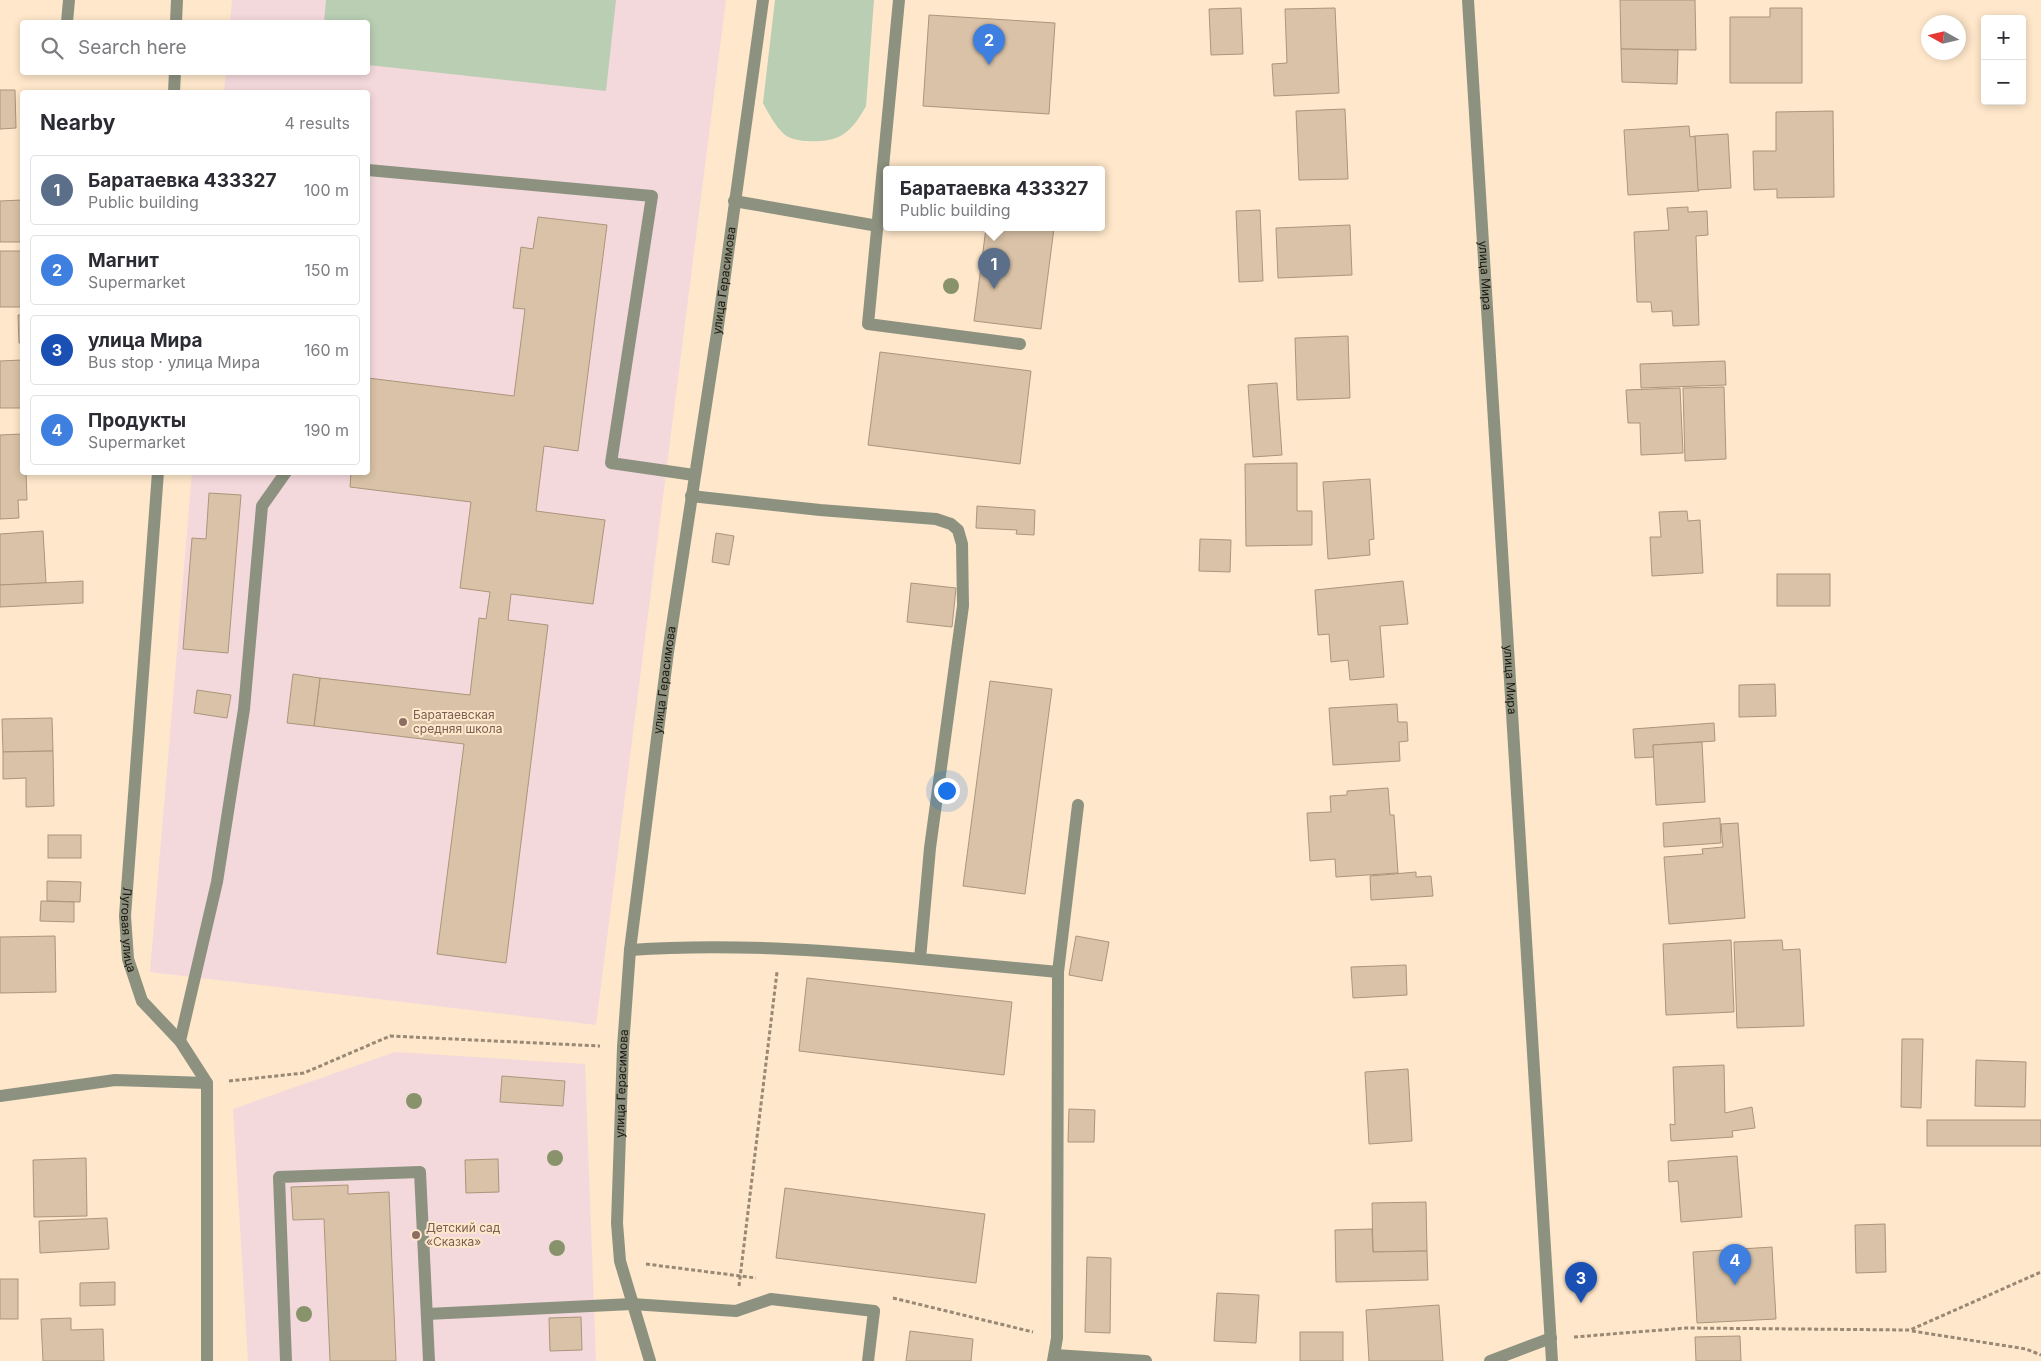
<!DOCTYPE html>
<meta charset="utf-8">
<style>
body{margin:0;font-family:Inter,sans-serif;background:#f7f7f7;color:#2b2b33}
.controls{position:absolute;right:15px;top:15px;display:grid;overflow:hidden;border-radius:5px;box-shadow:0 2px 8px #0003}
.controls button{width:45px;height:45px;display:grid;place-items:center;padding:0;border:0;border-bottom:1px solid #e1e1e2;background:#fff;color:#2b2b33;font:25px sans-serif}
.compass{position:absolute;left:1921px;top:15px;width:45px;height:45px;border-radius:50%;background:#fff;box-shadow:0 2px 8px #0003;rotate:278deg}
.you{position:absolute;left:946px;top:790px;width:18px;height:18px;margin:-12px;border:4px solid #fff;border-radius:50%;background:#1a73e8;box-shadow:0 0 0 8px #1a73e833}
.badge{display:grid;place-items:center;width:32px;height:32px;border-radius:50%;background:#917a21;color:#fff;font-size:16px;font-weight:700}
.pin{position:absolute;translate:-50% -41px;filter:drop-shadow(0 1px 2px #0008)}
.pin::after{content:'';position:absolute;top:26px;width:18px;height:15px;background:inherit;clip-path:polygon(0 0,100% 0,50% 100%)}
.popup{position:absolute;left:883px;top:166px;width:222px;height:65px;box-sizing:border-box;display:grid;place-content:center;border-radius:5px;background:#fff;filter:drop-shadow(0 1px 4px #0005);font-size:16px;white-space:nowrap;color:#7c7c81}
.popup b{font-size:19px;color:#2b2b33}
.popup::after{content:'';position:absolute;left:50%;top:100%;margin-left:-10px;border:10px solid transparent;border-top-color:#fff}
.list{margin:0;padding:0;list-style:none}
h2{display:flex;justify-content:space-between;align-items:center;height:65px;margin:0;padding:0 20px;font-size:21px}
h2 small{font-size:16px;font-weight:400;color:#7c7c81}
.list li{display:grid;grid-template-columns:32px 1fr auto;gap:15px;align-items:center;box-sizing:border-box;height:70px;margin:0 10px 10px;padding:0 10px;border:1px solid #e1e1e2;border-radius:5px}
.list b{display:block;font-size:19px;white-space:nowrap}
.list p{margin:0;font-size:16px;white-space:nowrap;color:#7c7c81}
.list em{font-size:16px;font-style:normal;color:#7c7c81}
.icon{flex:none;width:28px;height:28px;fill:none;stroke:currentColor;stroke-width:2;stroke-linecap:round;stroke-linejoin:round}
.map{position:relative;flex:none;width:2041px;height:1361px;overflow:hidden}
.search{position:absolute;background:#fff;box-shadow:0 2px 8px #0003;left:20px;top:20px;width:350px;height:55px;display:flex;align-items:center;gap:12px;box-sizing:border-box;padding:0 18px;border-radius:5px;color:#7c7c81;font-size:19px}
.panel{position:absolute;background:#fff;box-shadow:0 2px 8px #0003;left:20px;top:90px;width:350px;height:385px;border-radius:5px}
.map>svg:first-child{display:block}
</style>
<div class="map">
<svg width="2041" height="1361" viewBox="0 0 2041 1361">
<rect width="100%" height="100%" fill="#fee7ca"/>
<g fill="#f4d9dc">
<path d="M 232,0 L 726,0 L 596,1025 L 150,972 L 192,473 L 368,472 L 368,92 L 224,92 L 226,73 L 368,72 L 368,22 L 230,22 Z"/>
<path d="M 395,1052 L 585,1064 L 596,1361 L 248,1361 L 233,1109 Z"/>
</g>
<g fill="#b9ceb3">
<path d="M 326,0 L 616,0 L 606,91 L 368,65 L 368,22 L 324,22 Z"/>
<path d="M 775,0 L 874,0 L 866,106 C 851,133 839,143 808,141 C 801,141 791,139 785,135 C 775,126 769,114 763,103 Z"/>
</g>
<g fill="#d9c2a7" stroke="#ab957b">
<path d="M 1620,0 L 1695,0 L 1696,50 L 1621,49 Z"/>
<path d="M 1241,8 L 1243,54 L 1211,55 L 1209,9 Z"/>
<path d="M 1335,8 L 1339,93 L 1274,96 L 1272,64 L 1287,63 L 1285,9 Z"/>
<path d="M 1770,8 L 1802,8 L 1802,83 L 1730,83 L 1730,17 L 1770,17 Z"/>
<path d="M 929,15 L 1055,23 L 1049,114 L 923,106 Z"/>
<path d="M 1621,49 L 1678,50 L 1677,84 L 1622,82 Z"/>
<path d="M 0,90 L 15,90 L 16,128 L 0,129 Z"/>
<path d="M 1345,109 L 1348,179 L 1299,180 L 1296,111 Z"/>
<path d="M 1833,111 L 1834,197 L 1777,198 L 1777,189 L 1754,190 L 1753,151 L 1776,151 L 1776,112 Z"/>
<path d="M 1689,126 L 1690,137 L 1695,136 L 1699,191 L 1628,195 L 1624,130 Z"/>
<path d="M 1728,134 L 1731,188 L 1698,190 L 1695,136 Z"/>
<path d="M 22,200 L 22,242 L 0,242 L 0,201 Z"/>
<path d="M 1688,207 L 1688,212 L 1707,211 L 1708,235 L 1696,236 L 1699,325 L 1673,326 L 1672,311 L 1652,312 L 1651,302 L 1637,302 L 1634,232 L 1669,230 L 1667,208 Z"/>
<path d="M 1260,210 L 1263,281 L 1239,282 L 1236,211 Z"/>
<path d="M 538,217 L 607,225 L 578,451 L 544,446 L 536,511 L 605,520 L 593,604 L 511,594 L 508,620 L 548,625 L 506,963 L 437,954 L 464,744 L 314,726 L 320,678 L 470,695 L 479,618 L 486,619 L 490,592 L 460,588 L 471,502 L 350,487 L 351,472 L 368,472 L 368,378 L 514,396 L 525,309 L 513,308 L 521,247 L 533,249 Z"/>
<path d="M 1350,225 L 1352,275 L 1278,278 L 1276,228 Z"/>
<path d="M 986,228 L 1054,228 L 1041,329 L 974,321 Z"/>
<rect x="0" y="251" width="22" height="56"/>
<path d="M 18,315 L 22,315 L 22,343 L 19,343 Z"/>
<path d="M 1348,336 L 1350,398 L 1297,400 L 1295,338 Z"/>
<path d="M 880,352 L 1031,371 L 1020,464 L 868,445 Z"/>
<path d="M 22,360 L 22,408 L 0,408 L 0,361 Z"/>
<path d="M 1725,361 L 1726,385 L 1641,388 L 1640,364 Z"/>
<path d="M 1277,383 L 1282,455 L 1253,457 L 1248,385 Z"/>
<path d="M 1724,387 L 1726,459 L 1685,461 L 1683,388 Z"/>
<path d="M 1680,388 L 1683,453 L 1641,455 L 1640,423 L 1628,423 L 1626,390 Z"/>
<path d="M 22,434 L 22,472 L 26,472 L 27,500 L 18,500 L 19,518 L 0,519 L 0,435 Z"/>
<path d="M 1297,463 L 1297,511 L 1312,511 L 1312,545 L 1246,546 L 1245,464 Z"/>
<path d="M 1370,479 L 1374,539 L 1369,540 L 1370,555 L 1328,559 L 1323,482 Z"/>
<path d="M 209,493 L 241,495 L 228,653 L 183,649 L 192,538 L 206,539 Z"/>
<path d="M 977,506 L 1035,510 L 1034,535 L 1016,534 L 1017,530 L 976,528 Z"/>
<path d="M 1687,511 L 1688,521 L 1700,520 L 1703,573 L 1652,576 L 1650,537 L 1661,537 L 1659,512 Z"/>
<path d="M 43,531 L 46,583 L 0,585 L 0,534 Z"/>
<path d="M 716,533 L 734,536 L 729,565 L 712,562 Z"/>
<path d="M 1200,539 L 1231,540 L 1230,572 L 1199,571 Z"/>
<rect x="1777" y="574" width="53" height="32"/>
<path d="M 83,581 L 83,603 L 0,607 L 0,585 Z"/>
<path d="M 1403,581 L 1408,624 L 1380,626 L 1384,677 L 1350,680 L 1348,660 L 1331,662 L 1329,634 L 1318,635 L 1315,590 Z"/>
<path d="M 911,583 L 956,588 L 952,627 L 907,622 Z"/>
<path d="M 293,674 L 320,678 L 314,726 L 287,723 Z"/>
<path d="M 990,681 L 1052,689 L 1025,894 L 963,886 Z"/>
<path d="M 1775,684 L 1776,716 L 1739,717 L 1739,685 Z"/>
<path d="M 197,690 L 231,695 L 227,718 L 194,713 Z"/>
<path d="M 1397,704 L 1398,722 L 1407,722 L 1408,741 L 1399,742 L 1400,761 L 1333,765 L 1329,708 Z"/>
<path d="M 52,718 L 53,751 L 3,752 L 2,719 Z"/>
<path d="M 1714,723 L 1715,741 L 1653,745 L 1654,757 L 1635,758 L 1633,729 Z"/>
<path d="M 1702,742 L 1705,802 L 1656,805 L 1653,745 Z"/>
<path d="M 53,751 L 54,806 L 26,807 L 26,778 L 3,779 L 3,752 Z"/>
<path d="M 1388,788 L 1390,815 L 1394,815 L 1398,873 L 1336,877 L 1335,859 L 1310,861 L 1307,813 L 1331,812 L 1330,796 L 1347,795 L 1347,791 Z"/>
<path d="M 1720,818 L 1721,843 L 1664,847 L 1663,823 Z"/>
<path d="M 1738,823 L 1745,918 L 1669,924 L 1664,857 L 1703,854 L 1702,849 L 1723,847 L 1721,824 Z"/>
<rect x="48" y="835" width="33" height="23"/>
<path d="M 1416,872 L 1416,877 L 1431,876 L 1433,896 L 1371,900 L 1370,876 Z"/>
<path d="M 47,881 L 81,882 L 80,902 L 47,901 Z"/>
<path d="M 41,901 L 74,902 L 74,922 L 40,921 Z"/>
<path d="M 55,936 L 56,992 L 0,993 L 0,937 Z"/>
<path d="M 1076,936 L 1109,942 L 1102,981 L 1069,975 Z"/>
<path d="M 1731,940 L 1734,1012 L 1666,1015 L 1663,944 Z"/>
<path d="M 1782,940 L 1783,950 L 1800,949 L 1804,1026 L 1737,1028 L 1734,942 Z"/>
<path d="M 1406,965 L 1407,995 L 1353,998 L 1351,967 Z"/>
<path d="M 807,978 L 1012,1002 L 1004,1075 L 799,1051 Z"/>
<path d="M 1902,1039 L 1923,1039 L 1921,1108 L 1901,1107 Z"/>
<path d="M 1976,1060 L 2026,1062 L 2025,1107 L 1975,1106 Z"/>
<path d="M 1724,1065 L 1725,1113 L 1752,1107 L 1755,1128 L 1732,1131 L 1733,1137 L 1671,1141 L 1670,1124 L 1675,1125 L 1673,1067 Z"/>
<path d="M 1408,1069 L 1412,1141 L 1369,1144 L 1365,1072 Z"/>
<path d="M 502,1076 L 565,1081 L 563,1106 L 500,1102 Z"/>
<path d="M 1069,1109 L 1095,1110 L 1094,1142 L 1068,1142 Z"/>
<rect x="1927" y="1120" width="114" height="26"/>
<path d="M 1737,1156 L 1742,1217 L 1681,1222 L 1678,1181 L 1669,1182 L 1668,1161 Z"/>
<path d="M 86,1158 L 87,1216 L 34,1217 L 33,1160 Z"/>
<path d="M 498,1159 L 499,1192 L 466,1193 L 465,1160 Z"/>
<path d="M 348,1185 L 348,1194 L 389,1192 L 396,1361 L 330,1361 L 324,1219 L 293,1220 L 291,1187 Z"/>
<path d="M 785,1188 L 985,1214 L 976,1283 L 776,1258 Z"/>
<path d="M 1426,1202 L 1427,1251 L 1373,1252 L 1372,1203 Z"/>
<path d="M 107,1218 L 109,1249 L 40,1253 L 39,1221 Z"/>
<path d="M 1885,1224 L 1886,1272 L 1856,1273 L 1855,1225 Z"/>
<path d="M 1372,1229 L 1373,1252 L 1427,1251 L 1428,1280 L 1336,1282 L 1335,1230 Z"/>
<path d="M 1772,1247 L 1776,1319 L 1697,1323 L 1693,1252 Z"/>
<path d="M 1087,1257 L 1111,1258 L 1110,1333 L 1085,1332 Z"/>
<rect x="0" y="1279" width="18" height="40"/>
<path d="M 115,1282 L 115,1305 L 80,1306 L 80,1283 Z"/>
<path d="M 1217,1293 L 1259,1295 L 1256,1343 L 1214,1341 Z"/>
<path d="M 1439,1305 L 1443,1361 L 1369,1361 L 1366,1310 Z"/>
<path d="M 581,1317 L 582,1350 L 550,1351 L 549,1318 Z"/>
<path d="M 71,1318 L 71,1330 L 103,1329 L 104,1361 L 43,1361 L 41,1319 Z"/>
<path d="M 910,1331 L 973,1339 L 971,1361 L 906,1361 Z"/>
<rect x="1300" y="1332" width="43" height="29"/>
<path d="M 1740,1336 L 1741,1361 L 1696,1361 L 1695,1337 Z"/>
</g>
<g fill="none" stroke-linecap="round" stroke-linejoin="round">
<g stroke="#988874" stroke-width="3" stroke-dasharray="4 2.5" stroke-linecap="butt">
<path d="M 229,1081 L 304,1073 L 390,1036 L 600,1046"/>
<path d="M 646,1264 L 756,1278"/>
<path d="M 739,1286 L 777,972"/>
<path d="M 893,1298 L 1033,1332"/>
<path d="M 1912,1331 L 2026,1349 L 2041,1355"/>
<path d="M 1574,1337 L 1686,1328 L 1910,1330 L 2041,1272"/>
</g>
<g stroke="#8d9280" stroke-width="12">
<path d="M 899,0 L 868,324 L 1020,344"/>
<path d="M 67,22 L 69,0"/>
<path d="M 368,170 L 652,196 L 611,463 L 694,475"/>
<path d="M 734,201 L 878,226"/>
<path d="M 691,496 L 820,510 L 936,519 L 951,524 L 958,530 L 962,544 L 963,606 L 930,848 L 920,959 L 1058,972"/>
<path d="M 630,950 C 728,943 823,950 920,959"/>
<path d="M 180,1041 L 217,882 L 244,709 L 262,506 L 286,472"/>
<path d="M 427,1314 L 632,1304"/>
<path d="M 286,1361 L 279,1177 L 420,1172 L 429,1361"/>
<path d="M 868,1361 L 874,1311"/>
<path d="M 1053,1361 L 1057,1338 L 1058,972 L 1078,805"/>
</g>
<g stroke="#8d9280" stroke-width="12">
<path id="s1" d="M 1468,0 L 1552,1361"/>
<path d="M 176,22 L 177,0"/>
<path d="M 174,92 L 175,72"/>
<path id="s2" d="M 158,472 L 125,916 L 128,959 L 142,1001 L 180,1041 L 207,1083 L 207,1361"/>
<path d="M 0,1096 L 115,1080 L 207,1083"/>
<path d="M 632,1304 L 736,1311 L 771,1299 L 874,1311"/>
<path d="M 1055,1355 L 1146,1361"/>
<path id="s3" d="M 650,1361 L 620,1261 L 617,1223 L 623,1047 L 630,950 L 668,652 L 717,333 L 763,0"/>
<path d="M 1490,1361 L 1551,1338"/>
</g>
</g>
<g fill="#88936b">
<circle cx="951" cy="286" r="8"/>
<circle cx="414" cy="1101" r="8"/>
<circle cx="555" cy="1158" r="8"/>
<circle cx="557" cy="1248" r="8"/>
<circle cx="304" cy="1314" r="8"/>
</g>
<g fill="#8d6e63" stroke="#fee7ca" stroke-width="2">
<circle cx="403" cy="722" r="5"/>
<circle cx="416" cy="1235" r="5"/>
</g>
<g text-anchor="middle" stroke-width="4" stroke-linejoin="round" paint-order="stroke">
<g font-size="12" fill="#1e160c" stroke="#fee7ca">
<text dy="4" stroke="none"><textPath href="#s1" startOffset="276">улица Мира</textPath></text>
<text dy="4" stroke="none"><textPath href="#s3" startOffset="1092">улица Герасимова</textPath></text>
<text dy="4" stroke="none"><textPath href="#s1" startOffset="681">улица Мира</textPath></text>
<text dy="4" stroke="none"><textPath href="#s3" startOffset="688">улица Герасимова</textPath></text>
<text dy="4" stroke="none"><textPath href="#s2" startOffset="459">Луговая улица</textPath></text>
<text dy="4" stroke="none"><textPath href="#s3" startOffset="282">улица Герасимова</textPath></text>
</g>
<g font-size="12" fill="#785e54" stroke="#fee7ca" text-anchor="start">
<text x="413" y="719">Баратаевская<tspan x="413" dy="14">средняя школа</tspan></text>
<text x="426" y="1232">Детский сад<tspan x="426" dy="14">«Сказка»</tspan></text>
</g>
</g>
</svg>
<div class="controls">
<button>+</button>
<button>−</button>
</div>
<svg class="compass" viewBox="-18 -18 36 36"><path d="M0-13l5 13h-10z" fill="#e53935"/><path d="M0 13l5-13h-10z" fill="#7c7c81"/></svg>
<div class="you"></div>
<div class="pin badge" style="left:994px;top:289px;background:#5c6f8a">1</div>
<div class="popup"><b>Баратаевка 433327</b>Public building</div>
<div class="pin badge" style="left:989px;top:65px;background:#3f7fe0">2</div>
<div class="pin badge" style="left:1581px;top:1303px;background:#1a4fb4">3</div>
<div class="pin badge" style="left:1735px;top:1285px;background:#3f7fe0">4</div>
<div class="search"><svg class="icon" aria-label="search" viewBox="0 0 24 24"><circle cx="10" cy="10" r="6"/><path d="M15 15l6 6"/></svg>Search here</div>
<section class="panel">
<h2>Nearby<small>4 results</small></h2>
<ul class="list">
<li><span class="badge" style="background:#5c6f8a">1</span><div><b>Баратаевка 433327</b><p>Public building</p></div><em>100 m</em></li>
<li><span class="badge" style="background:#3f7fe0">2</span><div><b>Магнит</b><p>Supermarket</p></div><em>150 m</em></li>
<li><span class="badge" style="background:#1a4fb4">3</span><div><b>улица Мира</b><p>Bus stop · улица Мира</p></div><em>160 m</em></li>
<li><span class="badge" style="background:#3f7fe0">4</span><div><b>Продукты</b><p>Supermarket</p></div><em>190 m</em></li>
</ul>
</section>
</div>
